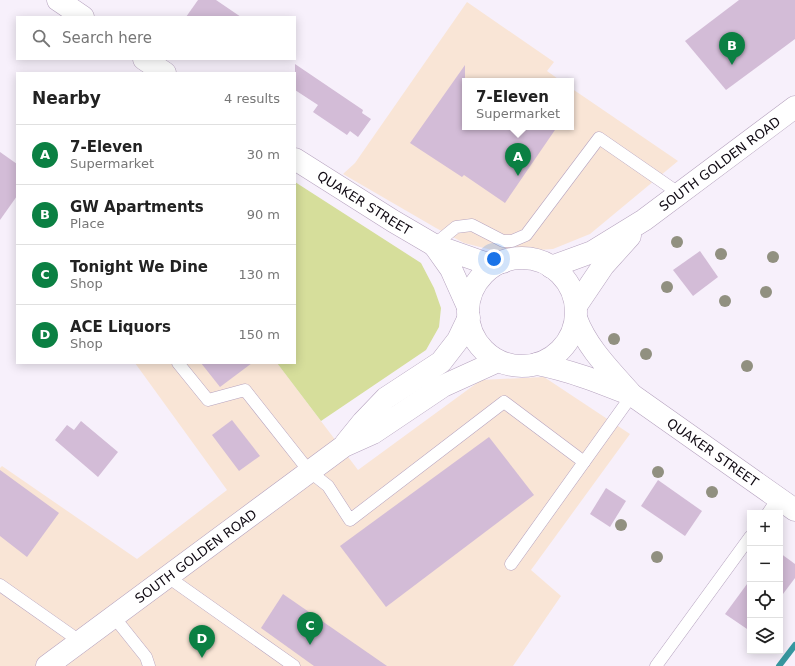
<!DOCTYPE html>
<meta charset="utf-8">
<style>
body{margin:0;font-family:"DejaVu Sans",sans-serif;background:#f2f2f2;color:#222}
.controls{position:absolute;right:12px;bottom:12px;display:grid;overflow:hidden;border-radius:0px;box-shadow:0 2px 10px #0003}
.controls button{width:36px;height:36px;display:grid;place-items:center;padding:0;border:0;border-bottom:1px solid #e0e0e0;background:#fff;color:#222;font:20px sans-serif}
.you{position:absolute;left:494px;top:259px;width:14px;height:14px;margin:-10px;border:3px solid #fff;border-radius:50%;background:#1a73e8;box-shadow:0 0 0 6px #1a73e833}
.badge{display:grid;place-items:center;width:26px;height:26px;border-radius:50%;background:#0b8043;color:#fff;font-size:13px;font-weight:700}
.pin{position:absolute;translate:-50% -33px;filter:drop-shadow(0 1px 2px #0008)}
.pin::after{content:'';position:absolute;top:21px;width:14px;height:12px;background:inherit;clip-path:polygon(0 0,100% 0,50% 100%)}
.popup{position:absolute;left:462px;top:78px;width:112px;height:52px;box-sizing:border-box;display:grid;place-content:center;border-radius:0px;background:#fff;filter:drop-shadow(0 1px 3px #0005);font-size:13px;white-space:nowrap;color:#767676}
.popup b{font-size:15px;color:#222}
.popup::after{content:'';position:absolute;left:50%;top:100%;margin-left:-8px;border:8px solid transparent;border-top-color:#fff}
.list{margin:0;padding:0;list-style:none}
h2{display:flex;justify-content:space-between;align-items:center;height:52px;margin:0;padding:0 16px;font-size:17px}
h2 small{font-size:13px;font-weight:400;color:#767676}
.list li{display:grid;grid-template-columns:26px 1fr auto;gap:12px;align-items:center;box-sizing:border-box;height:60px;padding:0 16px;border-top:1px solid #e0e0e0}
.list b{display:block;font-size:15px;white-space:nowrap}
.list p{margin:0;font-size:13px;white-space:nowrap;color:#767676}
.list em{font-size:13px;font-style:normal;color:#767676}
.icon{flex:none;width:22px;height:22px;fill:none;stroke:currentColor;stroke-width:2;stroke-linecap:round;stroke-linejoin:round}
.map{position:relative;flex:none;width:795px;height:666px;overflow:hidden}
.search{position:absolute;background:#fff;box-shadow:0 2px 10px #0003;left:16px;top:16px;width:280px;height:44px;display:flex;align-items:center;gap:10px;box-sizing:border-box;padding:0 14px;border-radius:0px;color:#767676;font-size:15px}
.panel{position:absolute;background:#fff;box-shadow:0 2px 10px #0003;left:16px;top:72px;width:280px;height:292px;border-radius:0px}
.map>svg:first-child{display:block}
</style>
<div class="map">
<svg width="795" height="666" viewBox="0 0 795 666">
<rect width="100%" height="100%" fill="#f7f0fb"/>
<g fill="#f9e5d6">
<path d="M 467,2 L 554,62 L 547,71 L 561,81 L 465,81 L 465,127 L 571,127 L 571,88 L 678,161 L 590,234 L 553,249 L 538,250 L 516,247 L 496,251 L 464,243 L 436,228 L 343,174 L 355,163 Z"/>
<path d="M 135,363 L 277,363 L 358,470 L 481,380 L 544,377 L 630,434 L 531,570 L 561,596 L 513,666 L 0,666 L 0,468 L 2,466 L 137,559 L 227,490 Z"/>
</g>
<path fill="#d6de9b" d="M 295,182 L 421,263 L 434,288 L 441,308 L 439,327 L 426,350 L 321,421 L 277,363 L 295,363 Z"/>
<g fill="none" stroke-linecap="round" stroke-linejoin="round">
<path stroke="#3798a0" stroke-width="6" d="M 779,666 L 795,645"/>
</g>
<g fill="#d3bcd7">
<path d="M 198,0 L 216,0 L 241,17 L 186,17 Z"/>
<path d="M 739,0 L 795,0 L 795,39 L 726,90 L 685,41 Z"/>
<path d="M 295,64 L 363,110 L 362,113 L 371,119 L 358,137 L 350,131 L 347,135 L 313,112 L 318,105 L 295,90 Z"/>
<path d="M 465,65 L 465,127 L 557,127 L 505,203 L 464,175 L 462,177 L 410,143 Z"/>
<path d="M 0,152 L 17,164 L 17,196 L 0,220 Z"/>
<path d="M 700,251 L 718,277 L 693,296 L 673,270 Z"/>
<path d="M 201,363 L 252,363 L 220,387 Z"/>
<path d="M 232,420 L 260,456 L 239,471 L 212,435 Z"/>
<path d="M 81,421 L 118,452 L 98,477 L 55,440 L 67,425 L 74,430 Z"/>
<path d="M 489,437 L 534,495 L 386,607 L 340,546 Z"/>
<path d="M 0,470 L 59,513 L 27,557 L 0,536 Z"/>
<path d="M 658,480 L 702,511 L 685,536 L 641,506 Z"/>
<path d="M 606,488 L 626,501 L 610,527 L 590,514 Z"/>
<path d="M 780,553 L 795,564 L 795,578 L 780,598 Z"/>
<path d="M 750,580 L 750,631 L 725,614 Z"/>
<path d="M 283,594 L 387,666 L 314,666 L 261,628 Z"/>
</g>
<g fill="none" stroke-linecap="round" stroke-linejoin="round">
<g stroke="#b6a3bf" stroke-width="13">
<g id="service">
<path d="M 434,245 L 456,227 L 472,225 L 503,241 L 512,241 L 526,235 L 599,138 L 680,194"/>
<path d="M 178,363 L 208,400 L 245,390 L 309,471 L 328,486 L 350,520 L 504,402 L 584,462"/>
<path d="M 768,513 L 778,498"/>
<path d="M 511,564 L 632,395"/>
<path d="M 168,577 L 294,666"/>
<path d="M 0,585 L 81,642"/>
<path d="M 114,617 L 146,657 L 149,666"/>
<path d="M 656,666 L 750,537"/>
</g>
</g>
<g stroke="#b6a3bf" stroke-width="23">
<g id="minor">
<path d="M 58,0 L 83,17"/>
<path d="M 144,59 L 165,73"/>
<path id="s1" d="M 295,159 L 393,221 L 434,245"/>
<path d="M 468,307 L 451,269 L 434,245 L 485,263 L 503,262"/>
<path d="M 537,364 C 572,371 599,382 632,395 C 611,371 587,348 576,318"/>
<path id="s2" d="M 632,395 L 795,510"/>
</g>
</g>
<g stroke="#b6a3bf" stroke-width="23">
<g id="secondary">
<circle cx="522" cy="312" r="54"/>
<path id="s3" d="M 551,267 L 592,252 L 644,220 L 795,107"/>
<path d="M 576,306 L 603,266 L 630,236"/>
<path d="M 346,443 L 363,422 L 386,398 L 441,362 L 458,340 L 469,317"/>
<path id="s4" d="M 47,666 L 344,446 L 373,433 L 443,386 L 498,361"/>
</g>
</g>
<use href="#service" stroke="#fff" stroke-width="12"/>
<use href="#minor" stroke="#fff" stroke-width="22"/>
<use href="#secondary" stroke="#fff" stroke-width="22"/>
</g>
<g fill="#919080">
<circle cx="677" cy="242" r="6"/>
<circle cx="721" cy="254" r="6"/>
<circle cx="773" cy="257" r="6"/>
<circle cx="667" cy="287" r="6"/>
<circle cx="766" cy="292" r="6"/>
<circle cx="725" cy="301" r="6"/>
<circle cx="614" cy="339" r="6"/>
<circle cx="646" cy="354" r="6"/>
<circle cx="747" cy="366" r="6"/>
<circle cx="658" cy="472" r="6"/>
<circle cx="712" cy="492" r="6"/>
<circle cx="621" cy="525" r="6"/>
<circle cx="657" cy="557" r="6"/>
</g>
<g text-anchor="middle" stroke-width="3" stroke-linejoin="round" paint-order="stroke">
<g font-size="13" fill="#100a13" stroke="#f7f0fb">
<text dy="5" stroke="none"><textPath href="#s3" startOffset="199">SOUTH GOLDEN ROAD</textPath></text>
<text dy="5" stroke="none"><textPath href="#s1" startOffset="82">QUAKER STREET</textPath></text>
<text dy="5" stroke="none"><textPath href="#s2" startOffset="99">QUAKER STREET</textPath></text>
<text dy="5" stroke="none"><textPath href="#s4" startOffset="185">SOUTH GOLDEN ROAD</textPath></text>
</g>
</g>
</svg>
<div class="controls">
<button>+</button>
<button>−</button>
<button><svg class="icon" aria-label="locate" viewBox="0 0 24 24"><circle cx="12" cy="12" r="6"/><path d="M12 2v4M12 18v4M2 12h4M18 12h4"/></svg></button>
<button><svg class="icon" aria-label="layers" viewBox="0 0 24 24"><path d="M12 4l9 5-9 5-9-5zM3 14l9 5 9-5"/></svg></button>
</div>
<div class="you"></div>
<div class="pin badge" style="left:518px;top:176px">A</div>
<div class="popup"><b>7-Eleven</b>Supermarket</div>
<div class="pin badge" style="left:732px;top:65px">B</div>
<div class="pin badge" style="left:310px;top:645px">C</div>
<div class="pin badge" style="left:202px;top:658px">D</div>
<div class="search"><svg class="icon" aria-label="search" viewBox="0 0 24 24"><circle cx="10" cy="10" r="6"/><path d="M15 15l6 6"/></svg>Search here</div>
<section class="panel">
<h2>Nearby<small>4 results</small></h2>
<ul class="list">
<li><span class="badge">A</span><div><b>7-Eleven</b><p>Supermarket</p></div><em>30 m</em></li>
<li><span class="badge">B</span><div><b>GW Apartments</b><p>Place</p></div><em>90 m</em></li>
<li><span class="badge">C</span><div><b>Tonight We Dine</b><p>Shop</p></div><em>130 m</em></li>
<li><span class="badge">D</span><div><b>ACE Liquors</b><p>Shop</p></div><em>150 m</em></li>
</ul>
</section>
</div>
